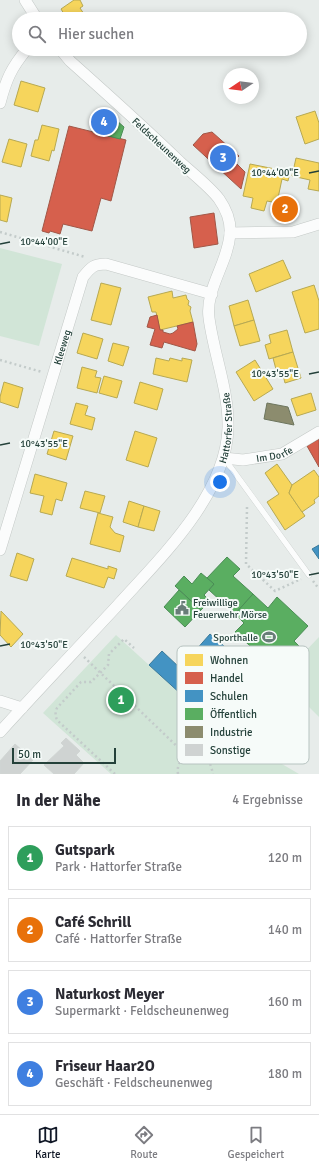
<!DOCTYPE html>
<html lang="de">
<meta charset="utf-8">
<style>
body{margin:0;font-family:Signika,sans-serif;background:#f2f2f3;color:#2b2b33}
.compass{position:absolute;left:223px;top:68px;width:36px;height:36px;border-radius:50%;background:#fff;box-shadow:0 2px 10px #0003;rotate:257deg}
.scale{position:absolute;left:12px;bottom:10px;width:104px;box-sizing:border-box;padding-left:4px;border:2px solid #24413a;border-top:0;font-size:11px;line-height:14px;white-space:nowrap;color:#24413a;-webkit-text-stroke:3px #f6fbf9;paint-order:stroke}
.you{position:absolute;left:220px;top:482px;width:14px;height:14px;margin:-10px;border:3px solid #fff;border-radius:50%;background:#1a73e8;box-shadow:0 0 0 6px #1a73e833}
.badge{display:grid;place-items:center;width:26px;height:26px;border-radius:50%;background:#111827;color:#fff;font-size:13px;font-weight:700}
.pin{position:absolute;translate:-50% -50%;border:2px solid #fff;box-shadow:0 1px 4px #0006}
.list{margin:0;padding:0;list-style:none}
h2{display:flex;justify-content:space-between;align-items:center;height:52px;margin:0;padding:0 16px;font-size:17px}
h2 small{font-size:13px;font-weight:400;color:#7c7c81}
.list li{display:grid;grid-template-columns:26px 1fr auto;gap:12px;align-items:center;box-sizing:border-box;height:64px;margin:0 8px 8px;padding:0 8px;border:1px solid #e1e1e2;border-radius:0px}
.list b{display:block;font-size:15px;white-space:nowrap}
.list p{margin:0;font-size:13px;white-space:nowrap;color:#7c7c81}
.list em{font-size:13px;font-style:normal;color:#7c7c81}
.icon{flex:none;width:22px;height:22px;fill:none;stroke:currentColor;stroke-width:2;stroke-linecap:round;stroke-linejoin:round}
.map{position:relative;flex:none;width:319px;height:774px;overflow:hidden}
.search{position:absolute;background:#fff;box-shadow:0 2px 10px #0003;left:12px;right:12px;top:12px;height:44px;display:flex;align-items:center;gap:10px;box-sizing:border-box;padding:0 14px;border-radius:22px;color:#7c7c81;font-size:15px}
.sheet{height:340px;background:#fff}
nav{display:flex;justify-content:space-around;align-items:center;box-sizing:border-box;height:56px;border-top:1px solid #e1e1e2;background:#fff;font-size:11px;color:#7c7c81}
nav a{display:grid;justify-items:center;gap:2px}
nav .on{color:#111827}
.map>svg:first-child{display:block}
</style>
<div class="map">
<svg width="319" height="774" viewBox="0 0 319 774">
<rect width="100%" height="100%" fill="#e7ecea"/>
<g fill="#d1e5d7">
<path d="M 0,248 L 62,264 L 39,346 L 0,336 Z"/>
<path d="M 116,635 L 193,705 L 201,696 L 258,750 L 299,774 L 111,774 L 43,713 Z"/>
<path d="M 319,637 L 319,717 L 280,678 Z"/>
</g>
<g fill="#f6d55c" stroke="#b7a952">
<path d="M 74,0 L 80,0 L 83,6 L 80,8 L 86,17 L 84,19 L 67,19 L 61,9 Z"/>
<path d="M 21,81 L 45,88 L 38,112 L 14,105 Z"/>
<path d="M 315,111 L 319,123 L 319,139 L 305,144 L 296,117 Z"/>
<path d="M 42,125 L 59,129 L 54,151 L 52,150 L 49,161 L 31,156 L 35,140 L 38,140 Z"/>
<path d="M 9,139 L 27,144 L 21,167 L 2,162 Z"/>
<path d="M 296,158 L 319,163 L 319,191 L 308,189 L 310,180 L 292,176 Z"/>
<path d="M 250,164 L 290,172 L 288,181 L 282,179 L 278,198 L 282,199 L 281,203 L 277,202 L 277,203 L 267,201 L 264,211 L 251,208 L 253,198 L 243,196 Z"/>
<path d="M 0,195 L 12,198 L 7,222 L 0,220 Z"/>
<path d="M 283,260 L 291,278 L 256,292 L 249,274 Z"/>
<path d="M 101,283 L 121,288 L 111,325 L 91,320 Z"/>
<path d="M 314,285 L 319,301 L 319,329 L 305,333 L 292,292 Z"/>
<path d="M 172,291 L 173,298 L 186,295 L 187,299 L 189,301 L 188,305 L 191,307 L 190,311 L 193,322 L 160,330 L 156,312 L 152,312 L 148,297 Z"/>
<path d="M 248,300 L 254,320 L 234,326 L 229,306 Z"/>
<path d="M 254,320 L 260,341 L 240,346 L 234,326 Z"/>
<path d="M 287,330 L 293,352 L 269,359 L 265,345 L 271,343 L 269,335 Z"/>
<path d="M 83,333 L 103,339 L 97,359 L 77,353 Z"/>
<path d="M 113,343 L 129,347 L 123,366 L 108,361 Z"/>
<path d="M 293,352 L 301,378 L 285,383 L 283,375 L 278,377 L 273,358 Z"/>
<path d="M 156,358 L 169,361 L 170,358 L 182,361 L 182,358 L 192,360 L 187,382 L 153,374 Z"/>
<path d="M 255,360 L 273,389 L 254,401 L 236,372 Z"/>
<path d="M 82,367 L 97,371 L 95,377 L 101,378 L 97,393 L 77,388 Z"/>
<path d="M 104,376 L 122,381 L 117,398 L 99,393 Z"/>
<path d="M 4,382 L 23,388 L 18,408 L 0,402 L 0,397 Z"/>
<path d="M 140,382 L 163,389 L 157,410 L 134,403 Z"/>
<path d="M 311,393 L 316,410 L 297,416 L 291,399 Z"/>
<path d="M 76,403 L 88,406 L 85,415 L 95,418 L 92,430 L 70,424 Z"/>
<path d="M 54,431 L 73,436 L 66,460 L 47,454 Z"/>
<path d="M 135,431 L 157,438 L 148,467 L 126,460 Z"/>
<path d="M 277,464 L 292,485 L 289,493 L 305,516 L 285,530 L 267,502 L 279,494 L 265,473 Z"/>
<path d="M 314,470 L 319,477 L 319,496 L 314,500 L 315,503 L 302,512 L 289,493 L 292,485 Z"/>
<path d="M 35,474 L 67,483 L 62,501 L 56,499 L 52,515 L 40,512 L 44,496 L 30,493 Z"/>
<path d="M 85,491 L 105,496 L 100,513 L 80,508 Z"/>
<path d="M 129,501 L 144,506 L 138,527 L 123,522 Z"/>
<path d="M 144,506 L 160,511 L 154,531 L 138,527 Z"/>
<path d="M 98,513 L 113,517 L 110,527 L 115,533 L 124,536 L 120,552 L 90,544 Z"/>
<path d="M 17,553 L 34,559 L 27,581 L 10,576 Z"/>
<path d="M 72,558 L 108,569 L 108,566 L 117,569 L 114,579 L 108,577 L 104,588 L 66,576 Z"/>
<path d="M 1,611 L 23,634 L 11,647 L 0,635 Z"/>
</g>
<g fill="#d6604d" stroke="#a15747">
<path d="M 69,126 L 126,140 L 111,201 L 101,198 L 92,231 L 63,224 L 60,234 L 50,231 L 49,233 L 42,231 Z"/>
<path d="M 212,132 L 239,156 L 234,161 L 245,172 L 241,189 L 193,145 L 203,134 Z"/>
<path d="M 214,213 L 218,244 L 194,248 L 190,217 Z"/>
<path d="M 157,315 L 160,330 L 163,330 L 163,332 L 170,334 L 173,333 L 178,329 L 177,326 L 193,322 L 197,344 L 195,351 L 164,342 L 162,348 L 150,345 L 155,329 L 147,327 L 150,317 Z"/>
<path d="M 319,439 L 319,467 L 307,446 Z"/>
</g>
<g fill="#4393c3" stroke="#3a7a9a">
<path d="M 319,545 L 319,559 L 312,549 Z"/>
<path d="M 210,634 L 232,653 L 203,685 L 213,694 L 206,701 L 201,696 L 193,705 L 149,665 L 162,651 L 180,668 Z"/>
</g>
<g fill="#5aae61" stroke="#4a8d55">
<path d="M 98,110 L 108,113 L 124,127 L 120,139 L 93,132 Z"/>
<path d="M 227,557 L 240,569 L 233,576 L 253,594 L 235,614 L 209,590 L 214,584 L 207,578 Z"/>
<path d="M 201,573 L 214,584 L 204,595 L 210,601 L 201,610 L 175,586 L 184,576 L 192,584 Z"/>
<path d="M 179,590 L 201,610 L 185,627 L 164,607 Z"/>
<path d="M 253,594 L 268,608 L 277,597 L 308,626 L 294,641 L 300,647 L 277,671 L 235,632 L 244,623 L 235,614 Z"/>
</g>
<path fill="#8c8c6e" stroke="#6d765e" d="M 267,403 L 288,407 L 294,425 L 264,419 Z"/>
<g fill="#cfd3d2" stroke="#d0d5d3">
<path d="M 66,738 L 80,751 L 76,755 L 84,763 L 74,774 L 54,774 L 44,765 L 64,746 L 61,743 Z"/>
<path d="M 15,744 L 33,760 L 20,774 L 0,774 L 0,761 Z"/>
</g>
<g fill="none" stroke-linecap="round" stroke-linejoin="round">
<g stroke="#c4c9c7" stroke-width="6">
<path id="lane" d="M 224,458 L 309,575"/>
</g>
<g stroke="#c4c9c7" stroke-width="12">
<g id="street">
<path d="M 25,0 L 37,19"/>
<path d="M 0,103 C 6,80 11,68 27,49"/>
<path d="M 230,233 L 293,232 L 319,224"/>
<path id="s1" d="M 224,458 L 243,460 L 282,454 L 319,432"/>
<path id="s2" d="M 0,550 L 83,277 C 91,267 94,264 106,264 L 212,294"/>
<path d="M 0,701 L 22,708"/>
<path id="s3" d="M 0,732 C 38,690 77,649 116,607 C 159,559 226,496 228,428 C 229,391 214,355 209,318 C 205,289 228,263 230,234 C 231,221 226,209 219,199 C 210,187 192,173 180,162 C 144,127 107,94 70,61 L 60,49"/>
</g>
</g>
<g stroke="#c3cbca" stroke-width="2.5" stroke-dasharray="2 3" stroke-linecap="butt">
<path d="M 0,232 L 85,257"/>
<path d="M 0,360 L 42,372"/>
<path d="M 247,507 L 246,564 L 275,591 L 301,579"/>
<path d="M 313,581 L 319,589"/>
<path d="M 84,657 L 186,755"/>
<path d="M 115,774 L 58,721 C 55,717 55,712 57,708 L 81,682 L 91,682 L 108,665 L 109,654 L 124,639 L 134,648"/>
<path d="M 178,774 C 175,755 198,745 209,762 C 211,765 212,770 213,774"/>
</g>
<use href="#lane" stroke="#fbfcfc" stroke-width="5.5"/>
<use href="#street" stroke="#fbfcfc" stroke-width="11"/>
</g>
<path fill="none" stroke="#24413a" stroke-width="1.5" d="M 309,173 L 319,171M 0,244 L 10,242M 309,374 L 319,372M 0,445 L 10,443M 309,575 L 319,573M 0,646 L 10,644"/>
<defs>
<g id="civic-bare" transform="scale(1.08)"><path d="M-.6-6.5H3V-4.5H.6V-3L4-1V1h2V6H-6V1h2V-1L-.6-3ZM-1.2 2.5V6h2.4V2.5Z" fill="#687d78" stroke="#f6fbf9" stroke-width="2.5" paint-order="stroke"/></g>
<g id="stadium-bare" transform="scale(1.08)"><path d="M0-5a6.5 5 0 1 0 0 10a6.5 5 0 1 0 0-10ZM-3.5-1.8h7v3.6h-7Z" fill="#687d78" stroke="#f6fbf9" stroke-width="2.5" paint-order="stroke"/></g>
</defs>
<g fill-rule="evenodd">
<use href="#civic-bare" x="182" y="608"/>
<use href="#stadium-bare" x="269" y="637"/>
</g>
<g text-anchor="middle" stroke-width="4" stroke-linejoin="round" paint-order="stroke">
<g font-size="10" fill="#24413a" stroke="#f6fbf9">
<text transform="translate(162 145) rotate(43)" y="4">Feldscheunenweg</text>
<text dy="4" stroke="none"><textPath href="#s2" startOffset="212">Kleeweg</textPath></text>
<text dy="4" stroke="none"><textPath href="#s3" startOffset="386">Hattorfer Straße</textPath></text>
<text dy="4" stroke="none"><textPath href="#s1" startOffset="51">Im Dorfe</textPath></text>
</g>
<g font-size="10" fill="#24413a" stroke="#f6fbf9" text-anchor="start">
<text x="193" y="606">Freiwillige<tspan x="193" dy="12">Feuerwehr Mörse</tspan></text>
<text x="258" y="641" text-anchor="end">Sporthalle</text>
</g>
</g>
<rect x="177" y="646" width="132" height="118" rx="6" fill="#f6fbf9" stroke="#b7c3c0" stroke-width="1"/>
<rect x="185" y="654" width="18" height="12" fill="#f6d55c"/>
<rect x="185" y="672" width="18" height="12" fill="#d6604d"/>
<rect x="185" y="690" width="18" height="12" fill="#4393c3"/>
<rect x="185" y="708" width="18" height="12" fill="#5aae61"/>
<rect x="185" y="726" width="18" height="12" fill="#8c8c6e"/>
<rect x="185" y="744" width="18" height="12" fill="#cfd3d2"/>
<g font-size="11" fill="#24413a">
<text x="210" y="664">Wohnen</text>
<text x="210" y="682">Handel</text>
<text x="210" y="700">Schulen</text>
<text x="210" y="718">Öffentlich</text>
<text x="210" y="736">Industrie</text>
<text x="210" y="754">Sonstige</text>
</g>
<g font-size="10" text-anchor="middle" fill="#24413a" stroke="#f6fbf9" stroke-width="4" stroke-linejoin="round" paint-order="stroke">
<text x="275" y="176">10°44'00"E</text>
<text x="44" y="245">10°44'00"E</text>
<text x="275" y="377">10°43'55"E</text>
<text x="44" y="447">10°43'55"E</text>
<text x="275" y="578">10°43'50"E</text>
<text x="44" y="648">10°43'50"E</text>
</g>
</svg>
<svg class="compass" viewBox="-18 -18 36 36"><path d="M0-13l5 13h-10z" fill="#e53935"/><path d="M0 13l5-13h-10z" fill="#7c7c81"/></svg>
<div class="scale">50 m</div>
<div class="you"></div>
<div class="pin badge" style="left:121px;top:700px;background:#2e9e5b">1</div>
<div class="pin badge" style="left:285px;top:209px;background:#e8710a">2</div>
<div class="pin badge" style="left:223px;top:158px;background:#3f7fe0">3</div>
<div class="pin badge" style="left:104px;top:122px;background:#3f7fe0">4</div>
<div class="search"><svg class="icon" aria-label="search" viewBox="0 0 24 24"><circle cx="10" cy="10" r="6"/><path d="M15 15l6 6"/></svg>Hier suchen</div>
</div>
<section class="sheet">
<h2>In der Nähe<small>4 Ergebnisse</small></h2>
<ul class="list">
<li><span class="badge" style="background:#2e9e5b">1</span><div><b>Gutspark</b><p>Park · Hattorfer Straße</p></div><em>120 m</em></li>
<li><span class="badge" style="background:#e8710a">2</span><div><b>Café Schrill</b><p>Café · Hattorfer Straße</p></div><em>140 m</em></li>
<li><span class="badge" style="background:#3f7fe0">3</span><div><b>Naturkost Meyer</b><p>Supermarkt · Feldscheunenweg</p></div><em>160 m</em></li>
<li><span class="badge" style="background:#3f7fe0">4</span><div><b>Friseur Haar2O</b><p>Geschäft · Feldscheunenweg</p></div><em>180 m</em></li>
</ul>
</section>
<nav>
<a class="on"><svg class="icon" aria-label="map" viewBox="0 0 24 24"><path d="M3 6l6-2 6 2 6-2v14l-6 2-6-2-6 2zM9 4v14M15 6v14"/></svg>Karte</a>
<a><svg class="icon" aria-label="directions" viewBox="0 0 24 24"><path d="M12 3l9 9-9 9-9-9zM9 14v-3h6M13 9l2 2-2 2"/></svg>Route</a>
<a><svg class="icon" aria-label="saved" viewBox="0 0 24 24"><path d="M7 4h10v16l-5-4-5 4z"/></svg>Gespeichert</a>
</nav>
